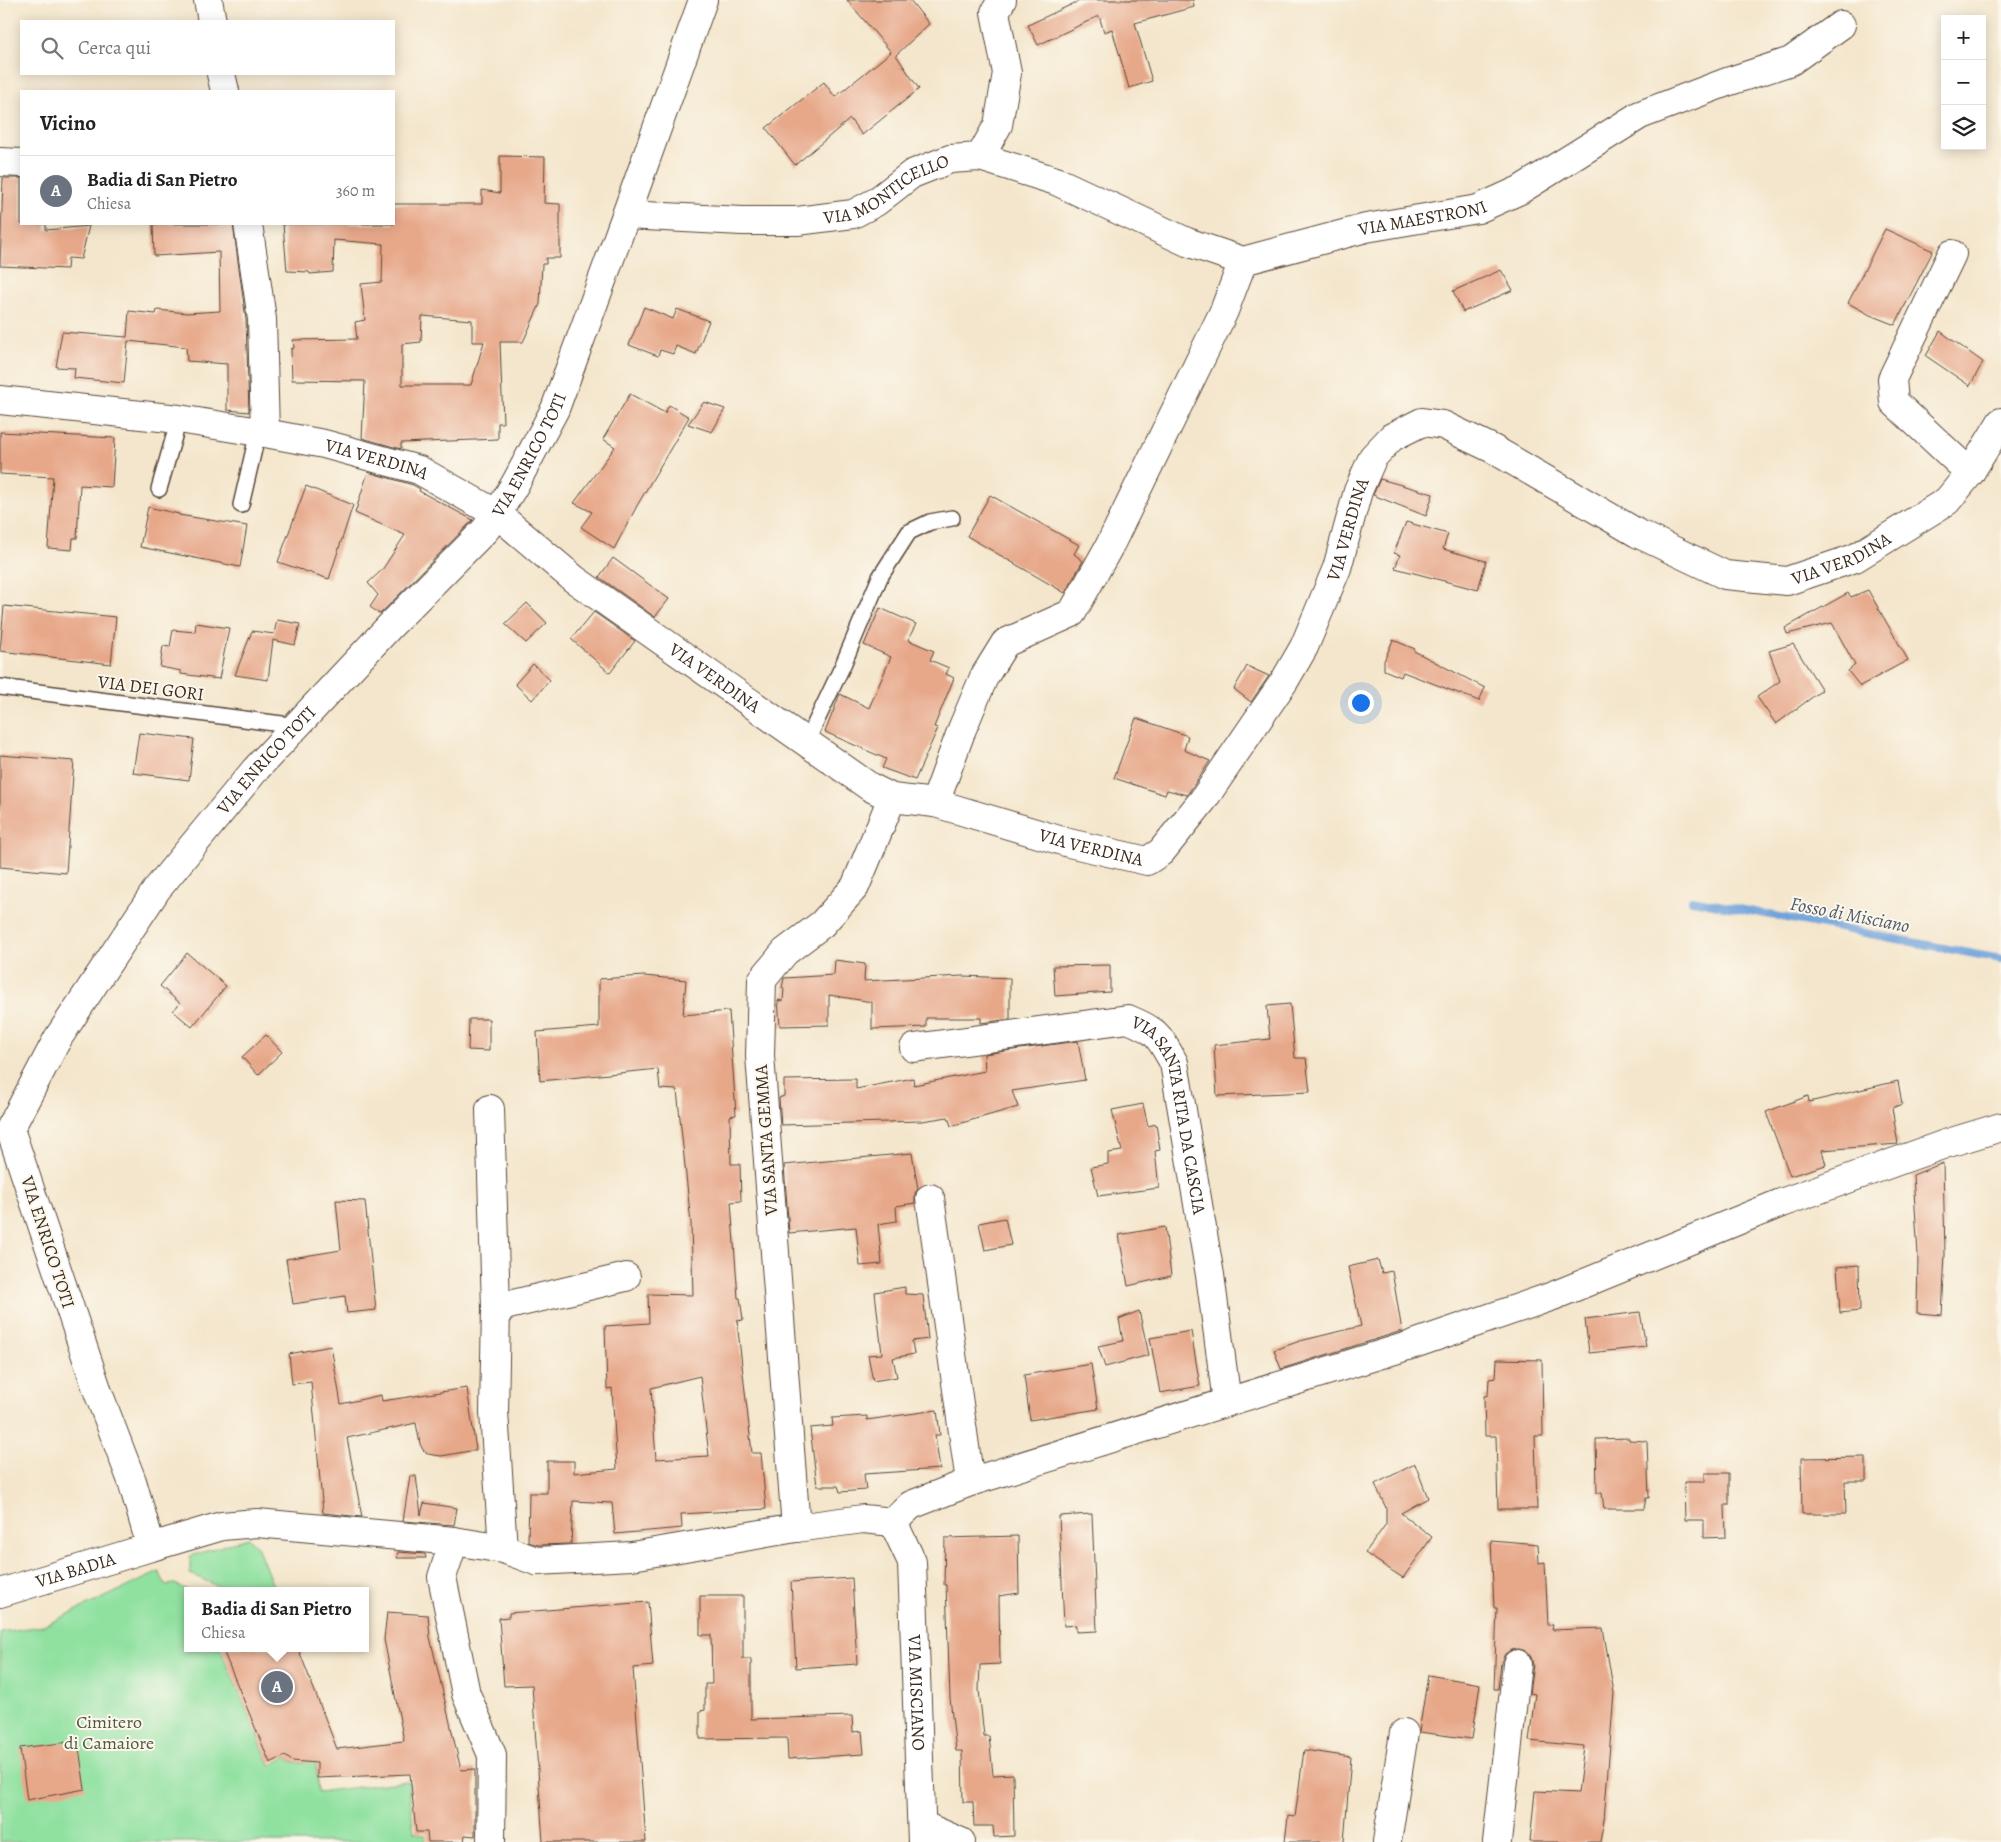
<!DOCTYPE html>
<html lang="it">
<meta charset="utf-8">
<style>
body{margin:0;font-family:Alegreya,serif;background:#f6f6f6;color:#222}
.controls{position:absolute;right:15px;top:15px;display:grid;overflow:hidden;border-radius:0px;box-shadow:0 2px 12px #0003}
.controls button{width:45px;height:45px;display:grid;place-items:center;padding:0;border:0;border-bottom:1px solid #e0e0e0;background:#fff;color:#222;font:25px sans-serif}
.you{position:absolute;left:1360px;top:702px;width:18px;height:18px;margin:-12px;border:4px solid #fff;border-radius:50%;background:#1a73e8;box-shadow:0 0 0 8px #1a73e833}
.badge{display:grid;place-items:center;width:32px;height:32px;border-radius:50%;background:#b5179e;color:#fff;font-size:16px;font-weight:700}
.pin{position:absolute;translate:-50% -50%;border:2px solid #fff;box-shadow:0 1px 5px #0006}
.popup{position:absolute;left:184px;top:1587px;width:185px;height:65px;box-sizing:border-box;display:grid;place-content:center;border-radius:0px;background:#fff;filter:drop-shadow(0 1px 4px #0005);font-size:16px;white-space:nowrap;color:#767676}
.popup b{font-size:19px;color:#222}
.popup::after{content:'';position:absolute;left:50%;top:100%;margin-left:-10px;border:10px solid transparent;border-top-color:#fff}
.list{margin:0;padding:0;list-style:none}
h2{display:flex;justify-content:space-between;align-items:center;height:65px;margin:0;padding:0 20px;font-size:21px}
h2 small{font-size:16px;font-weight:400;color:#767676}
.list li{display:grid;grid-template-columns:32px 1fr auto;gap:15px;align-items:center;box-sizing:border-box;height:70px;padding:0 20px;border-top:1px solid #e0e0e0}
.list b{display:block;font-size:19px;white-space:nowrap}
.list p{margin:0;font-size:16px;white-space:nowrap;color:#767676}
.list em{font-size:16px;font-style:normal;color:#767676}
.icon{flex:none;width:28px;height:28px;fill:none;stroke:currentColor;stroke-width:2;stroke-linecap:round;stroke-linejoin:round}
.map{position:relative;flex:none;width:2001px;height:1842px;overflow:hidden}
.search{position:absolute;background:#fff;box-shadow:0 2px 12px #0003;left:20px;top:20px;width:375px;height:55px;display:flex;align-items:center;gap:12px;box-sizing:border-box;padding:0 18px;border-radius:0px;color:#767676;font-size:19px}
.panel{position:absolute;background:#fff;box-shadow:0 2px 12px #0003;left:20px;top:90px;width:375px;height:135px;border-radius:0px}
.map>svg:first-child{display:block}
</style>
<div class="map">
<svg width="2001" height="1842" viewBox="0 0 2001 1842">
<rect width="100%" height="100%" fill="#fbf7ec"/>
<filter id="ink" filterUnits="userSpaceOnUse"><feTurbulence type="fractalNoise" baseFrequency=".02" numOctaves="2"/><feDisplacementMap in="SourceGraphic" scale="10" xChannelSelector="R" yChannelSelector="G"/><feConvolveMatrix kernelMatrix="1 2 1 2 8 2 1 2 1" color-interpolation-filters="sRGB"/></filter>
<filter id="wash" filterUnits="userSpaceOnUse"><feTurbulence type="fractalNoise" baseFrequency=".0096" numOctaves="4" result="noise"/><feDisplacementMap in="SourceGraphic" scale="20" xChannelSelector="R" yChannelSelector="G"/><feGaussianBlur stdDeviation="1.12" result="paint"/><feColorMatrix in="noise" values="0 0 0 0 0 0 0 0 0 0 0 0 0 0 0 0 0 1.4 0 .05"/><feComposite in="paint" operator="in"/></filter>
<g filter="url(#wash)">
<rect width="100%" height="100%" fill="#f4e6cc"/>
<g fill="#90e1a0" stroke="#66865f">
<path d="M 248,1538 L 257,1546 L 275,1591 L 229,1591 L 190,1574 L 190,1556 Z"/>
<path d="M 159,1572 L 166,1585 L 175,1584 L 189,1591 L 188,1648 L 220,1648 L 270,1766 L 286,1757 C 295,1766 307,1763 315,1757 L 318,1792 L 408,1781 L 414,1833 L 425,1834 L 426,1842 L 0,1842 L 0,1632 L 43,1626 Z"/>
</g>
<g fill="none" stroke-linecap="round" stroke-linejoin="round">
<path stroke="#6fa2db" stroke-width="8" d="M 1692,900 L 2001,959"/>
</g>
<g id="blocks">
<g fill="#e7a88a" fill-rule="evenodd">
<path d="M 847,0 L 910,0 L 929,24 L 896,55 L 919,89 L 862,135 L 850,119 L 795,165 L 766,128 L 824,82 L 835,97 L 891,52 Z"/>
<path d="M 1081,0 L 1193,0 L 1194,7 L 1135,23 L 1152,81 L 1129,88 L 1112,29 L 1104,32 L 1099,16 L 1038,45 L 1028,25 Z"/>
<path d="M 500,156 L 545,157 L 544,203 L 560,204 L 560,258 L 546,258 L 546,264 L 542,264 L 540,304 L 523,342 L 500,342 L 503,423 L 498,423 L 498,439 L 401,443 L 401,449 L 362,438 L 365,381 L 292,380 L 291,349 L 294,348 L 293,340 L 357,339 L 355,322 L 365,320 L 361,284 L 382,282 L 383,244 L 334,240 L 333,272 L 310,274 L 309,272 L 287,271 L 283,224 L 394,224 L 394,204 L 482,204 L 482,190 L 500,193 ZM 422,316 L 472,320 L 472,342 L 484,342 L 471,385 L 402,385 L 402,344 L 421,342 Z"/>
<path d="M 3,178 L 21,178 L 21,224 L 46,224 L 46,230 L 89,226 L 81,259 L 68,258 L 67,269 L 0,266 Z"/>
<path d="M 153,224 L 233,224 L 246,320 L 249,412 L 227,410 L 227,364 L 187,361 L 186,347 L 128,341 L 124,383 L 74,378 L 75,368 L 56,367 L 62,332 L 127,337 L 129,311 L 156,314 L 157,310 L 187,313 L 220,311 L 219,252 L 154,256 Z"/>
<path d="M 1885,229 L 1933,251 L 1895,325 L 1870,315 L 1848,303 Z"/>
<path d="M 1501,270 L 1513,290 L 1463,312 L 1453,291 Z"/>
<path d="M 644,307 L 673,319 L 677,309 L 709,321 L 696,354 L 676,346 L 673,354 L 660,350 L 658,356 L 629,345 Z"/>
<path d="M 1940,331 L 1983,362 L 1970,386 L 1926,356 Z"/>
<path d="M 630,394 L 665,413 L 669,405 L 689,417 L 638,504 L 614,549 L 581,527 L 592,512 L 574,503 L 615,447 L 603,439 Z"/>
<path d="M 704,402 L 725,409 L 712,432 L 688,424 Z"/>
<path d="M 0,432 L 115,438 L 112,487 L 80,485 L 77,538 L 73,538 L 72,550 L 48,548 L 53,477 L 0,474 Z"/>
<path d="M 368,472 L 413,485 L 420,489 L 419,491 L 473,520 L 380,614 L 370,607 L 378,595 L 368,583 L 382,570 L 405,535 L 355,513 Z"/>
<path d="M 1380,479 L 1433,494 L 1426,516 L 1373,495 Z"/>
<path d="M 306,486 L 353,505 L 329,579 L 278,562 Z"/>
<path d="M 990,495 L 1079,545 L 1074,554 L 1083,561 L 1065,593 L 967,536 Z"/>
<path d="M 148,507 L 179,514 L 179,515 L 247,526 L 240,567 L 140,547 Z"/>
<path d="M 1406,522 L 1448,534 L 1443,549 L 1486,561 L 1478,590 L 1395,568 L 1400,555 L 1394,553 Z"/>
<path d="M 613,558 L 669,599 L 655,617 L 599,577 Z"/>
<path d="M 1868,590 L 1908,660 L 1860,686 L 1848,671 L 1855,665 L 1832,623 L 1787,634 L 1785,628 L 1848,593 L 1851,597 Z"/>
<path d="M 527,603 L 547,623 L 526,643 L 505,624 Z"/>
<path d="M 4,606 L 116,617 L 111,664 L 0,651 Z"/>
<path d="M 880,608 L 916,624 L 908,640 L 934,651 L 930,660 L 949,668 L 946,674 L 954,678 L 934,727 L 938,728 L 915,780 L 882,768 L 886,759 L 825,732 L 840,694 L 869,708 L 891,657 L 864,645 Z"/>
<path d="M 594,612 L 635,641 L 610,673 L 571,639 Z"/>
<path d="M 277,620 L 300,624 L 295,645 L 273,640 L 268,680 L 235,675 L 252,631 L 274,634 Z"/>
<path d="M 196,623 L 229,628 L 219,679 L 181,674 L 181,671 L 160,667 L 163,646 L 170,647 L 173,630 L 195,632 Z"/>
<path d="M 1393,640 L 1415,649 L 1414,651 L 1485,688 L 1479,701 L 1403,672 L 1401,677 L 1384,670 L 1384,661 Z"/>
<path d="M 1793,644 L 1822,690 L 1776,724 L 1757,697 L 1780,681 L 1769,651 Z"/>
<path d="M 533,664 L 550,680 L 532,700 L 515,684 Z"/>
<path d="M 1247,666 L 1269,676 L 1251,702 L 1234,689 Z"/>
<path d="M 1136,718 L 1188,736 L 1184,750 L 1210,761 L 1187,795 L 1167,790 L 1165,795 L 1114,778 Z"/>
<path d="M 139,733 L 194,739 L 189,780 L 133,773 Z"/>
<path d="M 0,755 L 74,761 L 66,873 L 0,867 Z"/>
<path d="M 187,953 L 226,986 L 192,1027 L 173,1011 L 180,1003 L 160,986 Z"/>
<path d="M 835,960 L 865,964 L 864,981 L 963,976 L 1010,978 L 1010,1019 L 981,1023 L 981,1018 L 926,1018 L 926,1027 L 872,1029 L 872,1002 L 829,995 L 829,1025 L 780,1026 L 778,1000 L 783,1001 L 784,988 L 782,988 L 784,978 L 834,975 Z"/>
<path d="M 1110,965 L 1110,992 L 1055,996 L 1053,966 Z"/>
<path d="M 644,976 L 686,980 L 683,1015 L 729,1011 L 736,1115 L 730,1116 L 731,1164 L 740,1164 L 741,1201 L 731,1202 L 738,1298 L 740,1298 L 743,1320 L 737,1321 L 752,1453 L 761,1453 L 766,1509 L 681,1514 L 682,1528 L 615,1534 L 612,1503 L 573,1501 L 571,1544 L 538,1545 L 528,1542 L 529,1493 L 547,1493 L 547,1461 L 574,1461 L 574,1473 L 617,1469 L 612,1388 L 607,1389 L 605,1326 L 649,1323 L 648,1294 L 693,1295 L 691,1223 L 677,1090 L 660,1089 L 658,1069 L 540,1081 L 537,1032 L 599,1027 L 599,979 ZM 700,1376 L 709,1456 L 656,1459 L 651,1388 Z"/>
<path d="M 1290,1004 L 1295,1058 L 1306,1058 L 1310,1092 L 1217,1096 L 1214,1045 L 1270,1039 L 1267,1006 Z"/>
<path d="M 469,1019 L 489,1019 L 489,1051 L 468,1050 Z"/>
<path d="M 266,1035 L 282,1052 L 258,1075 L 242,1057 Z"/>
<path d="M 1078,1041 L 1085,1080 L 1012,1091 L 1018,1107 L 951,1126 L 948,1117 L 922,1121 L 781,1125 L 779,1098 L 784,1096 L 784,1080 L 856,1079 L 856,1089 L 913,1078 L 914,1085 L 985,1071 L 984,1054 Z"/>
<path d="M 1898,1081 L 1902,1104 L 1892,1108 L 1898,1144 L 1822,1150 L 1826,1165 L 1790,1176 L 1766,1112 L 1808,1096 L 1809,1102 Z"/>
<path d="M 1143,1104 L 1148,1126 L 1156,1124 L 1160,1150 L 1155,1151 L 1159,1188 L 1098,1196 L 1091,1167 L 1108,1164 L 1108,1153 L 1122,1151 L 1112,1110 Z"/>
<path d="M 912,1153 L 918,1189 L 915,1193 L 915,1203 L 896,1206 L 897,1221 L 878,1224 L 882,1264 L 860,1266 L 856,1227 L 789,1233 L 784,1165 Z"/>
<path d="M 1943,1163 L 1945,1254 L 1942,1315 L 1917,1313 L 1918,1255 L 1913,1175 Z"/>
<path d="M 336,1200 L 365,1201 L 376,1310 L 347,1313 L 345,1296 L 293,1304 L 286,1259 L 341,1250 Z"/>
<path d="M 1005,1218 L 1011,1245 L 985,1250 L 979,1223 Z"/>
<path d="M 1165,1227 L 1171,1276 L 1128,1286 L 1119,1235 Z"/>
<path d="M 1378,1260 L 1382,1273 L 1392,1271 L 1402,1331 L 1281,1369 L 1274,1350 L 1300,1341 L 1361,1326 L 1348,1267 Z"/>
<path d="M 1859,1265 L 1860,1311 L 1840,1313 L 1837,1267 Z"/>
<path d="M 905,1287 L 905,1294 L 923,1295 L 928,1339 L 912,1341 L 914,1354 L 893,1358 L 897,1377 L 873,1381 L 868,1355 L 882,1354 L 875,1292 Z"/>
<path d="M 1139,1311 L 1149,1355 L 1105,1367 L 1098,1346 L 1123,1341 L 1119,1319 Z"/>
<path d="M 1640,1312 L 1646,1347 L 1589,1353 L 1585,1319 Z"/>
<path d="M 1191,1331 L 1200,1386 L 1160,1393 L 1150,1338 Z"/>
<path d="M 331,1346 L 341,1404 L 381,1395 L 382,1401 L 467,1388 L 476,1450 L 441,1456 L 428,1454 L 423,1450 L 420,1444 L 416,1423 L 347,1438 L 362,1517 L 323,1513 L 311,1382 L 292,1384 L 289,1354 Z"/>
<path d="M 1497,1359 L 1542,1360 L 1543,1436 L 1535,1436 L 1537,1509 L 1498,1509 L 1496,1436 L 1485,1436 L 1484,1396 L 1488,1395 L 1489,1379 L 1496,1378 Z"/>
<path d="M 1091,1364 L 1098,1409 L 1030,1420 L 1024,1375 Z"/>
<path d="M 937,1410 L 940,1435 L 935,1435 L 940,1469 L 864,1474 L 866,1490 L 840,1492 L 838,1486 L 817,1486 L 810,1428 L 833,1426 L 832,1418 L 867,1416 L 867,1420 Z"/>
<path d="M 1629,1438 L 1629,1440 L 1647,1441 L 1649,1498 L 1646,1498 L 1644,1509 L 1604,1509 L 1602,1493 L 1597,1493 L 1596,1439 Z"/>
<path d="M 1866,1457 L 1866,1481 L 1845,1481 L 1846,1514 L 1802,1514 L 1801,1458 Z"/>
<path d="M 1415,1464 L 1428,1498 L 1401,1513 L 1432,1537 L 1403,1578 L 1365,1553 L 1386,1524 L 1386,1508 L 1375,1484 Z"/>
<path d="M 1705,1473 L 1729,1473 L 1729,1505 L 1725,1505 L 1726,1537 L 1704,1538 L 1704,1520 L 1685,1520 L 1684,1482 L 1705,1482 Z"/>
<path d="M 410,1476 L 416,1476 L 421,1515 L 424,1503 L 457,1508 L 454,1525 L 403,1521 Z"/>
<path d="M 1092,1514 L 1097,1631 L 1076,1632 L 1076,1625 L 1064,1626 L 1059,1516 Z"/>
<path d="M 1018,1536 L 1019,1593 L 999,1596 L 1000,1664 L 980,1665 L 979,1690 L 984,1736 L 989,1736 L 993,1775 L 1013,1774 L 1014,1836 L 994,1837 L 993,1826 L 974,1826 L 973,1802 L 963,1802 L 962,1751 L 956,1751 L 950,1698 L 946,1585 L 944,1585 L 945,1538 Z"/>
<path d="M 1491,1540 L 1538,1544 L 1539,1563 L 1545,1562 L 1548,1625 L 1553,1625 L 1552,1630 L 1603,1628 L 1614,1693 L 1604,1820 L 1600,1842 L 1530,1842 L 1535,1791 L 1578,1793 L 1584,1746 L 1529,1741 L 1535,1694 L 1529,1693 L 1533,1665 L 1531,1657 L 1526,1651 L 1519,1649 L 1511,1650 L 1505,1654 L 1501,1662 L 1498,1689 L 1494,1689 L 1497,1608 L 1494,1608 Z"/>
<path d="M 398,1552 L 425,1554 L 426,1558 L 397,1558 Z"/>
<path d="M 852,1578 L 857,1664 L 796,1668 L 791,1582 Z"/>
<path d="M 700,1596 L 743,1596 L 743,1659 L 751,1659 L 751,1719 L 852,1716 L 853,1732 L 862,1731 L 864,1754 L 788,1759 L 787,1738 L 700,1739 L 700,1711 L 705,1710 L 705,1684 L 712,1684 L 711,1635 L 700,1635 Z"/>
<path d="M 648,1602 L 653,1666 L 633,1668 L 646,1842 L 543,1842 L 532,1685 L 504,1686 L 499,1618 L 509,1617 L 509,1613 Z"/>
<path d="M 387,1612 L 428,1615 L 430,1637 L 461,1770 L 475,1769 L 475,1836 L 465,1835 L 464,1842 L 428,1842 L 427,1832 L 416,1832 L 410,1774 L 317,1778 L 317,1763 L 292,1761 L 285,1756 L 270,1763 L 222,1648 L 298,1648 L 337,1749 L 404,1741 L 384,1639 Z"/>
<path d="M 1428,1675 L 1480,1684 L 1472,1739 L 1419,1732 Z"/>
<path d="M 78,1741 L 85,1789 L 27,1800 L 20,1748 Z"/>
<path d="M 1304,1750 L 1351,1757 L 1344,1842 L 1285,1842 L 1288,1816 L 1295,1817 Z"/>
</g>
</g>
</g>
<g filter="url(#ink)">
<use href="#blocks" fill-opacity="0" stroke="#574638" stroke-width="1"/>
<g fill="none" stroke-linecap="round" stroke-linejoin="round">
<g stroke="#574638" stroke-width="18">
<g id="service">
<path d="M 159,489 L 179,419"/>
<path d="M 241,505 L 258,432"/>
<path d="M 0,687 L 297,726"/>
<path d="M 806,743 L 842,667 L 880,577 L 909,532 L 930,522 L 952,518"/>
</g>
</g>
<g stroke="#574638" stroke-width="30">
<g id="minor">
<path d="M 208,0 L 212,21"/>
<path d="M 221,74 L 225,91"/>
<path id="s1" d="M 980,157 L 1056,181 L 1187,242 L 1243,261 L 1366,228 L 1478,209 L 1520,190 L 1640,115 L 1727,82 L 1791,61 L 1841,25"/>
<path d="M 0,162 L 21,163"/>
<path id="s2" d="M 626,215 L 742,221 L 797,221 L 853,214 L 876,202 L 912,174 L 950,159 L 980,157 L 998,125 L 1007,73 L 995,12 L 1002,0"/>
<path d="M 248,224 L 262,319 L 265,433"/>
<path d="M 1952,254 L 1892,379 L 1894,402 L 1970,473"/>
<path id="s3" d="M 0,400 L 179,419 L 265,433 L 324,444 L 419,470 L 497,514 L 574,579 L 870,787 L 892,798 L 935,803 L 1069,843 L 1147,861 L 1161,852 L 1203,800 L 1285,680 L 1304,647 L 1337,568 L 1358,491 L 1373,457 L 1392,437 L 1422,422 L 1443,425 L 1493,449 L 1637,533 L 1725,575 L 1787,581 L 1855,558 L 1947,501 L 1970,473 L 2001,422"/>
<path d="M 935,803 L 962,729 L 984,677 L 1005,643 L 1072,613 L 1110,545 L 1224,311 L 1243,261"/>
<path id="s4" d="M 914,1048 L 1128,1019 C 1159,1032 1158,1035 1174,1063 L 1210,1275 L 1227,1402"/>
<path d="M 490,1109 L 496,1308 L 494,1412 L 503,1549"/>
<path d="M 930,1198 L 970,1482"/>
<path d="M 496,1308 L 626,1277"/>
<path id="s5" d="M 893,1522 L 912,1562 L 922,1842"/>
<path d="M 796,1528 L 760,1056 L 762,980 L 785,952 L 822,924 L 855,887 L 892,798"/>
<path d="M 454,1541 L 442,1577 L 466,1694 L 492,1755 L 491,1842"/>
<path d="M 151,1547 L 222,1526 L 257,1523 L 454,1541 L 503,1549 L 536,1561 L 632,1556 L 796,1528 L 863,1519 L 893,1522 L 911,1505 L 970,1482 L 1411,1345 L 1553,1296 L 1781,1203 L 1945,1144 L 2001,1127"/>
<path d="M 922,1825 L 961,1842"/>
<path d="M 1387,1842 L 1404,1733"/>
<path d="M 1497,1842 L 1517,1664"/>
</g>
</g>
<g stroke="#574638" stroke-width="30">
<g id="tertiary">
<path id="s6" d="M 0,1593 L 151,1547 L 132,1481 L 98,1392 L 10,1129 L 58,1038 L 157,889 L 255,770 L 390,626 L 485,530 L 497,514 L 515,484 L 555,409 L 626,215 L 703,0"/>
</g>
</g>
<use href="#service" stroke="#fff" stroke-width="15"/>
<use href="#minor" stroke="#fff" stroke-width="28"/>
<use href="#tertiary" stroke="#fff" stroke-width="28"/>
</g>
</g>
<g text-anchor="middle" stroke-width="4" stroke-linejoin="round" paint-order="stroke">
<g font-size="18" fill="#3b2a1e" stroke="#fbf7ec">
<text dy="6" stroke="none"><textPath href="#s2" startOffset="268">VIA MONTICELLO</textPath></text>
<text dy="6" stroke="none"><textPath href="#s1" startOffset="468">VIA MAESTRONI</textPath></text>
<text dy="6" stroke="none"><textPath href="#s6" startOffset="1455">VIA ENRICO TOTI</textPath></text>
<text dy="6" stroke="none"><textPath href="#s3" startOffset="382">VIA VERDINA</textPath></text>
<text dy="6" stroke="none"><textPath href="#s3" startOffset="1658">VIA VERDINA</textPath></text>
<text dy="6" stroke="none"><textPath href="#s3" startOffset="2258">VIA VERDINA</textPath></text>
<text dy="6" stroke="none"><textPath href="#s3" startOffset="788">VIA VERDINA</textPath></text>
<text transform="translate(151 688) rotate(7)" y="6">VIA DEI GORI</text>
<text dy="6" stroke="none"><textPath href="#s6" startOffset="1050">VIA ENRICO TOTI</textPath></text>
<text dy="6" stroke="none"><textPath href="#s3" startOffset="1208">VIA VERDINA</textPath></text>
<text dy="6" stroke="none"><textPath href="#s4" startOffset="328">VIA SANTA RITA DA CASCIA</textPath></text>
<text transform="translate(766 1140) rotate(-94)" y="6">VIA SANTA GEMMA</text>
<text transform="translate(48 1242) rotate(72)" y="6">VIA ENRICO TOTI</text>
<text dy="6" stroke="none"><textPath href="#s6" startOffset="79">VIA BADIA</textPath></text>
<text dy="6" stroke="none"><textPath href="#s5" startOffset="175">VIA MISCIANO</textPath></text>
</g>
<g font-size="18" fill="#50583e" stroke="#fbf7ec">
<text x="109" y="1728">Cimitero<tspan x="109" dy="21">di Camaiore</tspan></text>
</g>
<g font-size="19" font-style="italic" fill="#505a6a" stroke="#fbf7ec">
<text transform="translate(1850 914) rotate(11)" y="7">Fosso di Misciano</text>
</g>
</g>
</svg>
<div class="controls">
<button>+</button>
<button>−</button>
<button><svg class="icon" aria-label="layers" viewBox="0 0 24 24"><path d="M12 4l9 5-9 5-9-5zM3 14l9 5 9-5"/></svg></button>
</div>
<div class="you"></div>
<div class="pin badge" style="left:277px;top:1687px;background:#6b7280">A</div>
<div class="popup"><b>Badia di San Pietro</b>Chiesa</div>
<div class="search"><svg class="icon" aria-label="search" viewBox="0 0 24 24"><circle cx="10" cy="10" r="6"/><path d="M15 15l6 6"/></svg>Cerca qui</div>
<section class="panel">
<h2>Vicino<small></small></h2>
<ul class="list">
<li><span class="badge" style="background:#6b7280">A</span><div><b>Badia di San Pietro</b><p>Chiesa</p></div><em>360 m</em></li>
</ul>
</section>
</div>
